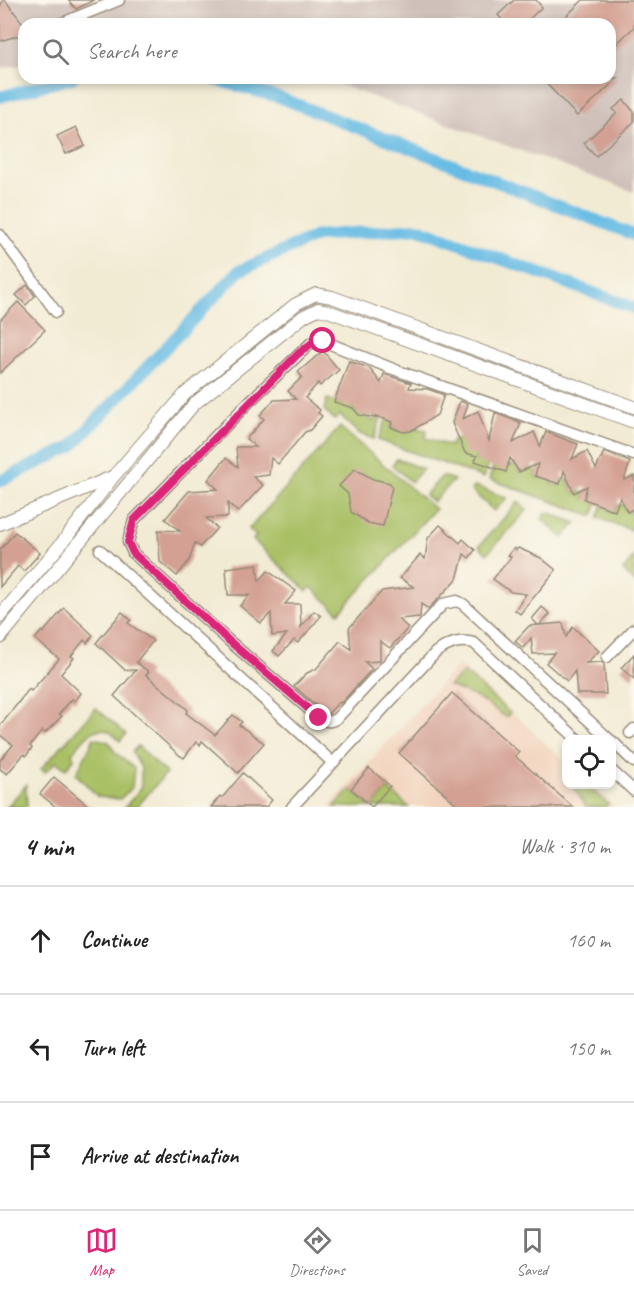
<!DOCTYPE html>
<meta charset="utf-8">
<style>
body{margin:0;font-family:Caveat,sans-serif;background:#f6f6f6;color:#222}
.controls{position:absolute;right:18px;bottom:18px;display:grid;overflow:hidden;border-radius:12px;box-shadow:0 3px 9px #0003}
.controls button{width:54px;height:54px;display:grid;place-items:center;padding:0;border:0;border-bottom:2px solid #e0e0e0;background:#fff;color:#222;font:30px sans-serif}
.stop{position:absolute;width:18px;height:18px;margin:-14px;border:4px solid #db2777;border-radius:50%;background:#fff}
.stop.end{background:#db2777;border-color:#fff;box-shadow:0 2px 6px #0008}
.list{margin:0;padding:0;list-style:none}
h2{display:flex;justify-content:space-between;align-items:center;height:78px;margin:0;padding:0 24px;font-size:26px}
h2 small{font-size:20px;font-weight:400;color:#767676}
.list li{display:grid;grid-template-columns:39px 1fr auto;gap:18px;align-items:center;box-sizing:border-box;height:108px;padding:0 24px;border-top:2px solid #e0e0e0}
.list b{display:block;font-size:22px;white-space:nowrap}
.list em{font-size:20px;font-style:normal;color:#767676}
.icon{flex:none;width:33px;height:33px;fill:none;stroke:currentColor;stroke-width:2;stroke-linecap:round;stroke-linejoin:round}
.map{position:relative;flex:none;width:634px;height:807px;overflow:hidden}
.search{position:absolute;background:#fff;box-shadow:0 3px 9px #0003;left:18px;right:18px;top:18px;height:66px;display:flex;align-items:center;gap:15px;box-sizing:border-box;padding:0 21px;border-radius:18px;color:#767676;font-size:22px}
.sheet{height:402px;background:#fff}
nav{display:flex;justify-content:space-around;align-items:center;box-sizing:border-box;height:84px;border-top:2px solid #e0e0e0;background:#fff;font-size:16px;color:#767676}
nav a{display:grid;justify-items:center;gap:3px}
nav .on{color:#db2777}
.map>svg:first-child{display:block}
</style>
<div class="map">
<svg width="634" height="807" viewBox="0 0 634 807">
<rect width="100%" height="100%" fill="#fbf7ec"/>
<filter id="ink" filterUnits="userSpaceOnUse"><feTurbulence type="fractalNoise" baseFrequency=".0167" numOctaves="2"/><feDisplacementMap in="SourceGraphic" scale="12" xChannelSelector="R" yChannelSelector="G"/><feConvolveMatrix kernelMatrix="1 2 1 2 8 2 1 2 1" color-interpolation-filters="sRGB"/></filter>
<filter id="wash" filterUnits="userSpaceOnUse"><feTurbulence type="fractalNoise" baseFrequency=".008" numOctaves="4" result="noise"/><feDisplacementMap in="SourceGraphic" scale="24" xChannelSelector="R" yChannelSelector="G"/><feGaussianBlur stdDeviation="1.35" result="paint"/><feColorMatrix in="noise" values="0 0 0 0 0 0 0 0 0 0 0 0 0 0 0 0 0 1.4 0 .05"/><feComposite in="paint" operator="in"/></filter>
<g filter="url(#wash)">
<rect width="100%" height="100%" fill="#f2ebd4"/>
<path fill="#f2d4be" d="M 459,664 L 566,762 L 566,784 L 591,785 L 616,807 L 328,807 Z"/>
<path fill="#cfc0ba" d="M 0,0 L 634,0 L 634,192 L 321,78 L 610,78 L 610,24 L 24,24 L 24,65 L 0,68 Z"/>
<g fill="#a9c065" stroke="#727542" stroke-width="1.5">
<path d="M 327,399 L 341,404 L 349,405 L 359,414 L 368,416 L 368,419 L 374,421 L 376,416 L 381,418 L 374,439 L 360,434 L 340,415 L 335,420 L 324,410 Z"/>
<path d="M 386,420 L 392,421 L 391,427 L 398,430 L 402,429 L 406,432 L 417,428 L 427,430 L 426,438 L 450,446 L 453,440 L 460,440 L 477,456 L 475,461 L 492,455 L 484,478 L 378,440 Z"/>
<path d="M 340,427 L 435,509 L 339,613 L 311,587 L 307,591 L 253,540 L 256,536 L 249,529 Z"/>
<path d="M 497,457 L 508,465 L 515,465 L 519,472 L 530,467 L 536,471 L 535,476 L 542,478 L 544,474 L 553,478 L 551,483 L 559,486 L 561,479 L 568,480 L 574,493 L 577,491 L 585,493 L 584,499 L 599,499 L 593,516 L 489,479 Z"/>
<path d="M 397,459 L 423,469 L 411,482 L 392,465 Z"/>
<path d="M 442,476 L 454,480 L 433,502 L 425,495 Z"/>
<path d="M 475,486 L 507,498 L 494,511 L 471,490 Z"/>
<path d="M 604,501 L 610,503 L 608,509 L 615,511 L 617,505 L 623,505 L 627,512 L 634,509 L 634,531 L 598,518 Z"/>
<path d="M 518,502 L 527,510 L 487,554 L 479,546 Z"/>
<path d="M 547,512 L 576,523 L 563,538 L 542,519 Z"/>
<path d="M 634,557 L 634,582 L 623,570 Z"/>
<path d="M 464,672 L 510,713 L 506,717 L 476,697 L 449,686 Z"/>
<path d="M 96,708 L 126,734 L 120,741 C 116,738 113,733 108,731 C 93,723 81,743 72,753 L 74,759 L 66,769 L 56,762 L 45,772 L 41,769 Z"/>
<path d="M 94,738 L 109,742 L 115,752 L 134,768 L 132,788 L 120,799 L 98,797 L 76,774 Z"/>
<path d="M 138,746 L 166,773 L 137,807 L 125,807 L 141,788 L 141,768 L 132,752 Z"/>
<path d="M 26,785 L 27,807 L 7,807 Z"/>
<path d="M 572,785 L 586,785 L 608,804 L 606,807 L 586,807 Z"/>
<path d="M 351,789 L 371,807 L 334,807 Z"/>
<path d="M 388,789 L 409,807 L 372,807 Z"/>
</g>
<g fill="none" stroke-linecap="round" stroke-linejoin="round">
<g stroke="#67bce4" stroke-width="12">
<path d="M 208,78 L 278,97 L 634,235"/>
<path d="M 0,97 L 72,78"/>
<path d="M 0,481 L 71,447 L 239,271 L 317,236 L 417,228 L 634,308"/>
</g>
</g>
<g id="blocks">
<g fill="#d3a093">
<path d="M 3,0 L 5,0 L 24,25 L 24,34 L 0,41 L 0,7 Z"/>
<path d="M 68,0 L 94,0 L 76,9 Z"/>
<path d="M 514,0 L 536,0 L 542,7 L 524,24 L 506,24 L 498,15 Z"/>
<path d="M 583,0 L 634,0 L 634,27 L 610,50 L 610,24 L 558,24 Z"/>
<path d="M 541,78 L 618,78 L 577,116 Z"/>
<path d="M 624,100 L 634,112 L 634,122 L 596,156 L 584,143 L 617,113 L 613,109 Z"/>
<path d="M 76,127 L 85,146 L 66,154 L 57,136 Z"/>
<path d="M 27,285 L 35,296 L 26,305 L 16,295 Z"/>
<path d="M 18,302 L 45,330 L 0,373 L 0,320 Z"/>
<path d="M 323,351 L 339,370 L 320,386 L 318,383 L 305,398 L 320,410 L 318,413 L 322,416 L 310,430 L 305,432 L 278,464 L 271,458 L 269,475 L 253,477 L 263,485 L 238,512 L 228,503 L 228,517 L 206,518 L 217,528 L 200,547 L 195,543 L 189,561 L 177,576 L 160,562 L 158,530 L 180,531 L 165,519 L 189,491 L 218,489 L 208,480 L 226,458 L 238,467 L 236,447 L 256,447 L 246,439 L 264,419 L 260,415 L 274,400 L 296,399 L 288,391 L 302,377 L 298,372 Z"/>
<path d="M 349,361 L 369,368 L 381,383 L 384,374 L 411,383 L 409,388 L 428,389 L 444,395 L 437,415 L 411,431 L 403,432 L 391,427 L 392,422 L 376,416 L 376,418 L 359,415 L 353,408 L 334,402 Z"/>
<path d="M 460,401 L 468,404 L 463,419 L 478,411 L 489,441 L 495,413 L 521,423 L 513,443 L 534,432 L 540,446 L 546,432 L 578,444 L 572,459 L 587,451 L 596,469 L 604,452 L 630,462 L 624,480 L 634,476 L 634,509 L 627,512 L 620,497 L 615,511 L 584,499 L 587,486 L 574,493 L 564,471 L 560,484 L 535,476 L 538,464 L 519,472 L 510,458 L 506,472 L 475,461 L 477,456 L 465,453 L 452,423 Z"/>
<path d="M 355,469 L 373,479 L 390,483 L 392,487 L 383,526 L 368,523 L 351,512 L 348,494 L 339,486 Z"/>
<path d="M 440,525 L 460,543 L 463,539 L 475,550 L 469,558 L 464,554 L 457,579 L 440,597 L 428,609 L 421,604 L 420,617 L 399,619 L 408,628 L 390,648 L 380,641 L 380,661 L 365,662 L 372,669 L 342,702 L 338,703 L 328,714 L 323,712 L 294,686 L 307,673 L 316,669 L 340,641 L 351,649 L 349,628 L 382,591 L 414,587 L 400,578 L 420,555 L 425,559 L 428,538 Z"/>
<path d="M 15,532 L 40,553 L 24,571 L 18,566 L 0,587 L 0,550 Z"/>
<path d="M 514,548 L 516,550 L 518,548 L 541,558 L 556,570 L 520,614 L 515,610 L 526,594 L 511,592 L 493,579 L 511,557 L 508,555 Z"/>
<path d="M 257,564 L 259,581 L 268,571 L 296,591 L 285,604 L 300,604 L 301,627 L 314,611 L 321,616 L 298,643 L 294,640 L 279,656 L 273,651 L 287,634 L 272,636 L 271,613 L 261,623 L 240,606 L 249,595 L 228,595 L 226,568 Z"/>
<path d="M 542,607 L 550,614 L 539,625 L 563,623 L 566,637 L 573,627 L 599,651 L 586,663 L 601,662 L 604,664 L 606,694 L 577,694 L 575,671 L 567,681 L 546,663 L 554,653 L 533,654 L 531,638 L 523,648 L 515,641 L 529,626 L 538,625 L 532,619 Z"/>
<path d="M 64,608 L 93,635 L 87,643 L 84,640 L 71,656 L 74,658 L 61,674 L 81,693 L 75,701 L 72,699 L 59,714 L 62,716 L 45,733 L 42,731 L 30,746 L 32,748 L 26,756 L 24,754 L 7,774 L 0,769 L 0,760 L 13,745 L 0,735 L 0,726 L 29,689 L 31,691 L 59,659 L 35,639 L 42,631 L 43,633 Z"/>
<path d="M 122,612 L 131,620 L 128,623 L 153,641 L 136,662 L 149,672 L 146,675 L 188,710 L 186,713 L 215,735 L 233,715 L 242,722 L 239,725 L 264,743 L 238,773 L 202,741 L 200,745 L 196,742 L 184,758 L 179,755 L 114,696 L 136,670 L 125,670 L 96,643 Z"/>
<path d="M 634,654 L 634,679 L 621,668 Z"/>
<path d="M 452,693 L 519,752 L 515,756 L 573,807 L 460,807 L 399,753 Z"/>
<path d="M 369,768 L 390,786 L 372,807 L 351,789 Z"/>
<path d="M 243,773 L 272,800 L 266,807 L 211,807 L 220,796 L 222,798 Z"/>
<path d="M 54,777 L 90,807 L 56,807 L 40,794 Z"/>
</g>
</g>
</g>
<g filter="url(#ink)">
<use href="#blocks" fill-opacity="0" stroke="#968a79" stroke-width="1.5"/>
<g fill="none" stroke-linecap="round" stroke-linejoin="round">
<g stroke="#968a79" stroke-width="13">
<g id="minor">
<path d="M 60,24 L 119,0"/>
<path d="M 0,235 L 56,312"/>
<path d="M 100,550 L 332,762"/>
<path d="M 607,657 L 634,629"/>
<path d="M 630,733 L 634,729"/>
<path d="M 610,740 L 463,604 L 457,601 L 443,604 L 337,718 C 330,723 327,722 319,718 L 228,640 L 133,553 L 128,542 L 134,520 L 250,401 L 311,343 L 323,341 L 393,369 L 634,455"/>
<path d="M 612,741 L 634,762"/>
<path d="M 612,771 L 634,791"/>
<path d="M 292,807 L 436,652 C 449,644 459,639 474,643 L 578,740"/>
</g>
</g>
<g stroke="#968a79" stroke-width="14">
<g id="tertiary">
<path d="M 0,524 L 112,477"/>
<path d="M 0,616 L 62,543 L 113,477 L 185,394 L 296,304 L 316,294 L 332,297 L 634,407"/>
<path d="M 0,638 L 194,404 L 304,316 L 318,309 L 328,311 L 634,422"/>
</g>
</g>
<use href="#minor" stroke="#fff" stroke-width="10"/>
<use href="#tertiary" stroke="#fff" stroke-width="12"/>
</g>
</g>
<g fill="none" stroke-linecap="round" stroke-linejoin="round" filter="url(#ink)">
<path stroke="#db2777" stroke-width="8" d="M 319,718 L 228,640 L 133,553 L 128,542 L 134,520 L 298,354 L 312,343 L 323,341"/>
</g>
</svg>
<div class="controls">
<button><svg class="icon" aria-label="locate" viewBox="0 0 24 24"><circle cx="12" cy="12" r="6"/><path d="M12 2v4M12 18v4M2 12h4M18 12h4"/></svg></button>
</div>
<div class="stop" style="left:323px;top:341px"></div>
<div class="stop end" style="left:319px;top:718px"></div>
<div class="search"><svg class="icon" aria-label="search" viewBox="0 0 24 24"><circle cx="10" cy="10" r="6"/><path d="M15 15l6 6"/></svg>Search here</div>
</div>
<section class="sheet">
<h2>4 min<small>Walk · 310 m</small></h2>
<ul class="list">
<li><svg class="icon" aria-label="ahead" viewBox="0 0 24 24"><path d="M12 20V5M6 11l6-6 6 6"/></svg><div><b>Continue</b></div><em>160 m</em></li>
<li><svg class="icon" aria-label="left" viewBox="0 0 24 24"><path d="M17 20v-9H6M10 6l-5 5 5 5"/></svg><div><b>Turn left</b></div><em>150 m</em></li>
<li><svg class="icon" aria-label="arrive" viewBox="0 0 24 24"><path d="M6 21V4h12l-3 4 3 4H6"/></svg><div><b>Arrive at destination</b></div></li>
</ul>
</section>
<nav>
<a class="on"><svg class="icon" aria-label="map" viewBox="0 0 24 24"><path d="M3 6l6-2 6 2 6-2v14l-6 2-6-2-6 2zM9 4v14M15 6v14"/></svg>Map</a>
<a><svg class="icon" aria-label="directions" viewBox="0 0 24 24"><path d="M12 3l9 9-9 9-9-9zM9 14v-3h6M13 9l2 2-2 2"/></svg>Directions</a>
<a><svg class="icon" aria-label="saved" viewBox="0 0 24 24"><path d="M7 4h10v16l-5-4-5 4z"/></svg>Saved</a>
</nav>
